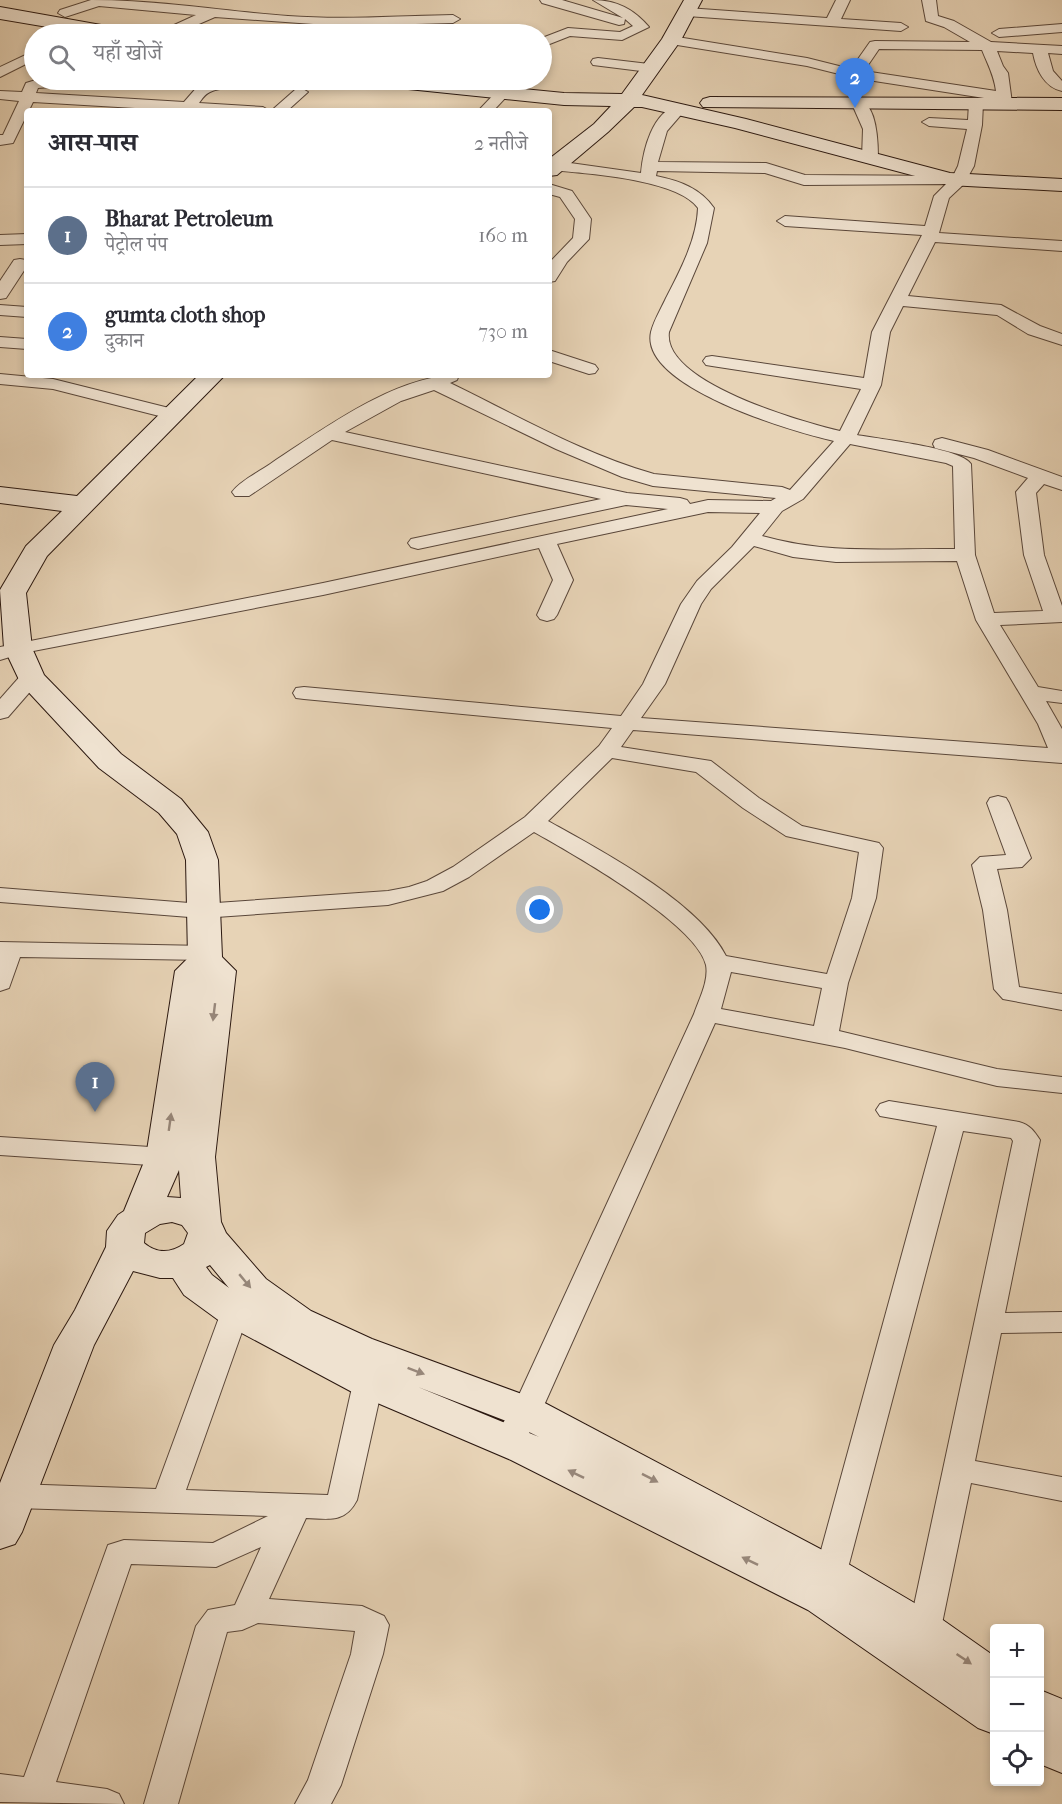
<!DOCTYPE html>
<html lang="hi">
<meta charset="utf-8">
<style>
body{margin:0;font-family:"IM FELL French Canon","Noto Serif Devanagari",serif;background:#f7f7f7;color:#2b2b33}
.controls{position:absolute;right:18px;bottom:18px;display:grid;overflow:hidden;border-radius:6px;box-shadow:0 3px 9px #0003}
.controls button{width:54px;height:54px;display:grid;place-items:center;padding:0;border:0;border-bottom:2px solid #e1e1e2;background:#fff;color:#2b2b33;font:30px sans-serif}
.you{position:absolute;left:540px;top:910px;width:21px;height:21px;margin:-15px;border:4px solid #fff;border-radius:50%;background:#1a73e8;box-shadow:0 0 0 9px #1a73e833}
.badge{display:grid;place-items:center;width:39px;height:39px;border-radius:50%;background:#2563eb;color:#fff;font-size:20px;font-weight:700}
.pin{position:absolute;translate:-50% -50px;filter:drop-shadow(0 2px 3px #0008)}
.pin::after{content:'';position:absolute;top:32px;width:21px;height:18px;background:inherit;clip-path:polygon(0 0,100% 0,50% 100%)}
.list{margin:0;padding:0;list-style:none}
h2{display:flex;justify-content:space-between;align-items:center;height:78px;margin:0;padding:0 24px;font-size:26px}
h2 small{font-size:20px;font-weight:400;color:#7c7c81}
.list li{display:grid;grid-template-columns:39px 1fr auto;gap:18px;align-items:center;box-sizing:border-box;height:96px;padding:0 24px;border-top:2px solid #e1e1e2}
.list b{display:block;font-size:22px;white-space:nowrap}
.list p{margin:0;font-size:20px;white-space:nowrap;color:#7c7c81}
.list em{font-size:20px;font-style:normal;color:#7c7c81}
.icon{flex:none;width:33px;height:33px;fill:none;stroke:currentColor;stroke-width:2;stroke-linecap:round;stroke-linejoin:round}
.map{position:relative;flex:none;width:1062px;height:1804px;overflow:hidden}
.search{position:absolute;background:#fff;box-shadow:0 3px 9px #0003;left:24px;top:24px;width:528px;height:66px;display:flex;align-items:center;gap:15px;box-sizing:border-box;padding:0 21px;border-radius:33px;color:#7c7c81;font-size:22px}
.panel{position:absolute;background:#fff;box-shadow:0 3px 9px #0003;left:24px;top:108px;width:528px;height:270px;border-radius:6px}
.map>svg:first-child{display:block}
</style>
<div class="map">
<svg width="1062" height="1804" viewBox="0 0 1062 1804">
<rect width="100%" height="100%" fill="#e7d3b6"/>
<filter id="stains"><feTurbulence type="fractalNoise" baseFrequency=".00333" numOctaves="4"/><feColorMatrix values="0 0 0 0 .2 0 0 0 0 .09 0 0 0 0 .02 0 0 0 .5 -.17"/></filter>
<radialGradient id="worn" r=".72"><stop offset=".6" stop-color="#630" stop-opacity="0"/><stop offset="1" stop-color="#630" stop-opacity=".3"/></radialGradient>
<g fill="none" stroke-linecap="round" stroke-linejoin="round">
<g stroke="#5a473a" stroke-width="2">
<g id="street">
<path d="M 91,0 C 157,0 222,11 288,16 C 343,20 398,16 453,15 L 460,19 L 453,23 L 341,26 L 215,17 L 176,34 L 159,34 L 161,31 L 196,15 L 99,6 L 65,17 L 58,13 L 60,10 Z"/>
<path d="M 540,0 L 562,0 L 623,18 L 593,0 C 616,0 634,9 649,27 L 622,40 L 570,36 L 542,47 L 542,38 L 568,28 L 620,32 L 633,26 L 625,19 L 624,24 L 619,25 L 542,3 Z"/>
<path d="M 836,0 L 850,0 L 841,19 L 901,23 L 908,27 L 901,31 L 687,16 L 680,12 L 687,8 L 827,18 Z"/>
<path d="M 922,0 L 936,0 L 938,16 L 954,21 L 991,42 L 1062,46 L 1062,54 L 1048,53 L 1053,71 L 1062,81 L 1062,91 C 1044,87 1036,69 1033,53 L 997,51 L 1003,66 L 1008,73 L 1012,103 L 1005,107 L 1000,106 L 997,100 L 855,78 L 807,66 L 671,44 L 664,40 L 671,36 L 807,58 L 851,69 L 870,42 L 875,41 L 970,42 L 944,27 L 926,21 ZM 879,49 L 982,50 C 988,65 994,75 996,91 L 864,71 Z"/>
<path d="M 1062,24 L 1062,32 L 999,37 L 992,33 L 999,29 Z"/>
<path d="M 34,51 L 34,60 L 0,77 L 0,67 Z"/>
<path d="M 598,58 L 649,64 L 656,68 L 649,72 L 593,65 L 591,62 L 593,59 Z"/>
<path d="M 36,80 L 96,80 L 89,84 L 38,88 L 36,93 L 184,102 L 198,86 L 223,80 L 241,80 C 234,90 220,87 210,92 C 205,94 202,99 199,103 L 263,107 L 270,111 L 186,111 L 33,102 L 13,143 L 0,145 L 0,135 L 3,135 L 19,101 L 0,99 L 0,91 L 22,92 L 26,83 Z"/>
<path d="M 301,88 L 308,92 L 287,111 L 271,111 L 296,89 Z"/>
<path d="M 503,89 L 510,93 L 493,111 L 478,111 L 498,90 Z"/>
<path d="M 976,99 L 983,103 L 982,125 L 974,166 L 964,184 L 949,198 L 939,233 L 1062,241 L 1062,251 L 935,242 L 908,296 L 1001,305 L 1040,326 L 1062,334 L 1062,345 L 1028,334 L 997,315 L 903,306 L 890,332 L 881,385 L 857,435 C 879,439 961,448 971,464 L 975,555 L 994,613 L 1043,611 L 1024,555 L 1016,492 L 1028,478 L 974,458 L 935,448 L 933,444 L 935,440 L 942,438 L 988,450 L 1062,477 L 1062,490 L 1044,484 L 1036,493 L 1044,555 L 1062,606 L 1062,622 L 1000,625 L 1038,687 L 1062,691 L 1062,703 L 1046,701 L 1062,729 L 1062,763 L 633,730 L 621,747 L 711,761 L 759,798 L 802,826 L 879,843 L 883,848 L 876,898 L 848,983 L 839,1031 L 997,1069 L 1062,1077 L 1062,1093 L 997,1086 L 845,1048 L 715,1023 L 541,1412 C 530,1431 520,1457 495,1449 L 491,1441 L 513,1408 L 694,1014 C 699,999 709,981 706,965 C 696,923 573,854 534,832 L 469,877 L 443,891 L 388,905 L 202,918 L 0,902 L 0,888 L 202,904 L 388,891 L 409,887 L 427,881 L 453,867 L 525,817 L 599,746 L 612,728 L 304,699 L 296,698 L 293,693 L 296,688 L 304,687 L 621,716 L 643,684 L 681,604 L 697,581 L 732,547 L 760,513 L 708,512 L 557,544 L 573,580 L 557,615 L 554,619 L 547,621 L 540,619 L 537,615 L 553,580 L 539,548 L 323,595 L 23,653 L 0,660 L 0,647 L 323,583 L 668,509 L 626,505 L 418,549 L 411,547 L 408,543 L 411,539 L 601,499 L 332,440 L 249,496 L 235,496 L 232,492 C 241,480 261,471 273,462 C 325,428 396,375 459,375 L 457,380 L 450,383 C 516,415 583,454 654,474 L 782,487 L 790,490 L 834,441 C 794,432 639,387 651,332 C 654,320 661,309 666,298 C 680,271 697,239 698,208 C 678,179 584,173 549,170 L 549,160 L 641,173 C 643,151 652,111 679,105 L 686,109 L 667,131 L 658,162 L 766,163 L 805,175 L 953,176 L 958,166 L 967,129 L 929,126 L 922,122 L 929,118 L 968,120 L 969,103 ZM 657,171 L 765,173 L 804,185 L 946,184 L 934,196 L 925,226 L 785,216 L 777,221 L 785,226 L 922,235 L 872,332 L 864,378 L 712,356 L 706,357 L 703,361 L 706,365 L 712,366 L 861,389 L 840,431 C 801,422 662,382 669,332 L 707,243 L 714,208 C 700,188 680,181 656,176 ZM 434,390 L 556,449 L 622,477 L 653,486 L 776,498 L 771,501 L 708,500 L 690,504 L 687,500 L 680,498 L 627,493 L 345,432 L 401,401 ZM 850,444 L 946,463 L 953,466 L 955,549 C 887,548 829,555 762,536 L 782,511 L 803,499 ZM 754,546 L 793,557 L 836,562 L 957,561 L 976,620 L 1038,724 L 1048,748 L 641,718 L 665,684 L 701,604 L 711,589 ZM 612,758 L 696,772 L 743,808 L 786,836 L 859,852 L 852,898 L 827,974 L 726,956 C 699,902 600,850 548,821 ZM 731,972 L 822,988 L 814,1026 L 721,1009 Z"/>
<path d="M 859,100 C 877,104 878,143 878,158 L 870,163 L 862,158 L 863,129 L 852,104 Z"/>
<path d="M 549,184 L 572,191 L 591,219 L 589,239 L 567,262 L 555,281 L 549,282 L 549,263 L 573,238 L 575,219 L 560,197 L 549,194 Z"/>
<path d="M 27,234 L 27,244 L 0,245 L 0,235 Z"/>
<path d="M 20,259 L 26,260 L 27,266 L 6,298 L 0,299 L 0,281 L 14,260 Z"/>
<path d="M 0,305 L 27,307 L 27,317 L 0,315 Z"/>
<path d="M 0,337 L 27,339 L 27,349 L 0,347 Z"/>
<path d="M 549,350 L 595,365 L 598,369 L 595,373 L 589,374 L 549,361 Z"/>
<path d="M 0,374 L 53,379 L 181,411 L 184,415 L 181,419 L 175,420 L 53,389 L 0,384 Z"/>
<path d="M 31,672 L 39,673 L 42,678 L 8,717 L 0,719 L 0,699 L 23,673 Z"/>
<path d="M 998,796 L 1006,798 L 1009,803 L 1031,858 L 1022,867 L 997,869 L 1007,910 L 1019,987 L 1062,994 L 1062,1010 L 1003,999 L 994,989 L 983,910 L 972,865 L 980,857 L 1006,855 L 987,803 L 990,798 Z"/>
<path d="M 0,942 L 206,946 L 215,948 L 218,953 L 215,958 L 206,960 L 20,957 L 9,988 L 0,991 Z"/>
<path d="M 889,1101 L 1019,1122 C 1030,1125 1034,1131 1040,1140 L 1005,1313 L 1062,1312 L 1062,1332 L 1001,1333 L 975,1461 L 1062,1477 L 1062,1501 L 971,1483 L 938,1643 L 934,1652 L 922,1656 L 910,1652 L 906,1643 L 1013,1141 L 1011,1138 L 963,1131 L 843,1587 L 838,1596 L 827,1600 L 816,1596 L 811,1587 L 937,1126 L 880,1116 L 876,1110 L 880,1104 Z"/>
<path d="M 0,1137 L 165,1148 L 175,1151 L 178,1157 L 175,1163 L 165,1166 L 0,1155 Z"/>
<path d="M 235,1302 L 245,1305 L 249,1312 L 186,1490 L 328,1495 L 353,1383 L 358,1375 L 368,1372 L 378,1375 L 383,1383 L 357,1500 C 345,1523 330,1519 306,1518 L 269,1599 L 362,1606 L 384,1616 L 389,1625 L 383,1654 L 341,1785 L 331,1804 L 295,1804 L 308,1780 L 351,1654 L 355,1631 L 258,1623 L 242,1630 L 227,1632 L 178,1804 L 144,1804 L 196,1626 L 208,1610 L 235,1605 L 261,1547 L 216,1567 L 131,1564 L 56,1782 L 107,1789 L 119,1794 L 124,1804 L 0,1802 L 0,1774 L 24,1777 L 108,1545 L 124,1540 L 213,1543 L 268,1516 L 16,1508 L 5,1504 L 1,1496 L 5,1488 L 16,1484 L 156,1489 L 221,1312 L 225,1305 Z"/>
</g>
</g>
<g stroke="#2b1810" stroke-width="2">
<g id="secondary">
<path d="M 684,0 L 702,0 L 681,40 L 642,95 L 746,119 L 950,173 L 1062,179 L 1062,191 L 949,185 L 735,128 L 642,107 L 634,107 L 608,132 L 557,175 L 549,176 L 549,159 L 594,124 L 611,106 L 564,105 L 379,86 L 372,84 L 369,80 L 432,80 L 564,93 L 622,94 L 662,39 Z"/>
<path d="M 0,7 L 118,28 L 125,30 L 128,34 L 89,34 L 0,19 Z"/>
<path d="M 710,97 L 1062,98 L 1062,110 L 703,107 L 700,103 L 703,99 Z"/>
<path d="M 199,375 L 225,375 L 47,556 L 26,593 L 32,648 L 44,675 L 121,754 L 181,799 L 208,832 L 218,860 L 222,957 L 236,971 L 215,1157 L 221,1222 L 226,1233 L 266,1279 L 311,1311 L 372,1339 L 541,1401 L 845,1562 L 940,1618 L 994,1656 L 994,1734 L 978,1728 L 808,1610 L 511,1460 L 354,1393 L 221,1322 L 184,1295 L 173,1278 L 160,1278 L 133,1271 L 94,1345 L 22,1532 L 15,1544 L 0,1549 L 0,1483 L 54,1345 L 75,1310 L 106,1247 L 107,1231 L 118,1215 L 124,1211 L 146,1157 L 175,971 L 188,958 L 186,860 L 177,834 L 159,813 L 99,768 L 21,684 L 4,648 L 0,590 L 26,546 L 62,511 L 0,503 L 0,487 L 77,496 ZM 179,1170 L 181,1198 L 167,1197 ZM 172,1222 L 182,1225 L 188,1233 L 184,1244 C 171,1253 157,1254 144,1243 L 145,1233 L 160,1224 ZM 210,1265 L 229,1288 L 212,1275 L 206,1267 ZM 418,1387 L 511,1423 L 539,1437 Z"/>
<path d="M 1040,1690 L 1062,1699 L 1062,1773 L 1040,1764 Z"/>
</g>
</g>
<use href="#street" fill="#efe2d0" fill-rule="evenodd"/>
<use href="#secondary" fill="#efe2d0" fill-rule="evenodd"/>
</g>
<defs><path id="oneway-solid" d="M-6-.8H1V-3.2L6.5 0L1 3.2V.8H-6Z" transform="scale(1.5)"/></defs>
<g fill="#97877a">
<use href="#oneway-solid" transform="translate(214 1012) rotate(97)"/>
<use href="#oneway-solid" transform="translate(170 1122) rotate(-82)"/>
<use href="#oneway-solid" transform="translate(245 1281) rotate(50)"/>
<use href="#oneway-solid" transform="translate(416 1371) rotate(21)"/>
<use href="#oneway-solid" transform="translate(576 1474) rotate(-154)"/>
<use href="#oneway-solid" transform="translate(650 1478) rotate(27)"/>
<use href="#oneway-solid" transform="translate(750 1561) rotate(-154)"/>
<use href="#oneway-solid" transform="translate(964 1659) rotate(34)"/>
</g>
<rect width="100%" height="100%" filter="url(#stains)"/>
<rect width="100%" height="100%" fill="url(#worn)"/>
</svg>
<div class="controls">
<button>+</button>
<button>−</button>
<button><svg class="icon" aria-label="locate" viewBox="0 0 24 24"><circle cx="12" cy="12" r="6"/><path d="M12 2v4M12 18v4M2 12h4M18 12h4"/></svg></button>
</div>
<div class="you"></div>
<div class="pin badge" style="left:95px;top:1112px;background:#5c6f8a">1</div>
<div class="pin badge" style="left:855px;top:108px;background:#3f7fe0">2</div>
<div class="search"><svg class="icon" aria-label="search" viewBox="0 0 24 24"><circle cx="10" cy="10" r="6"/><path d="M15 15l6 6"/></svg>यहाँ खोजें</div>
<section class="panel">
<h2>आस-पास<small>2 नतीजे</small></h2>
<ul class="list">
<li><span class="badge" style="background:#5c6f8a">1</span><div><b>Bharat Petroleum</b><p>पेट्रोल पंप</p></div><em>160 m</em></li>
<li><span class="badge" style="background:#3f7fe0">2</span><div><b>gumta cloth shop</b><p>दुकान</p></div><em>730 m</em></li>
</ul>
</section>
</div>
